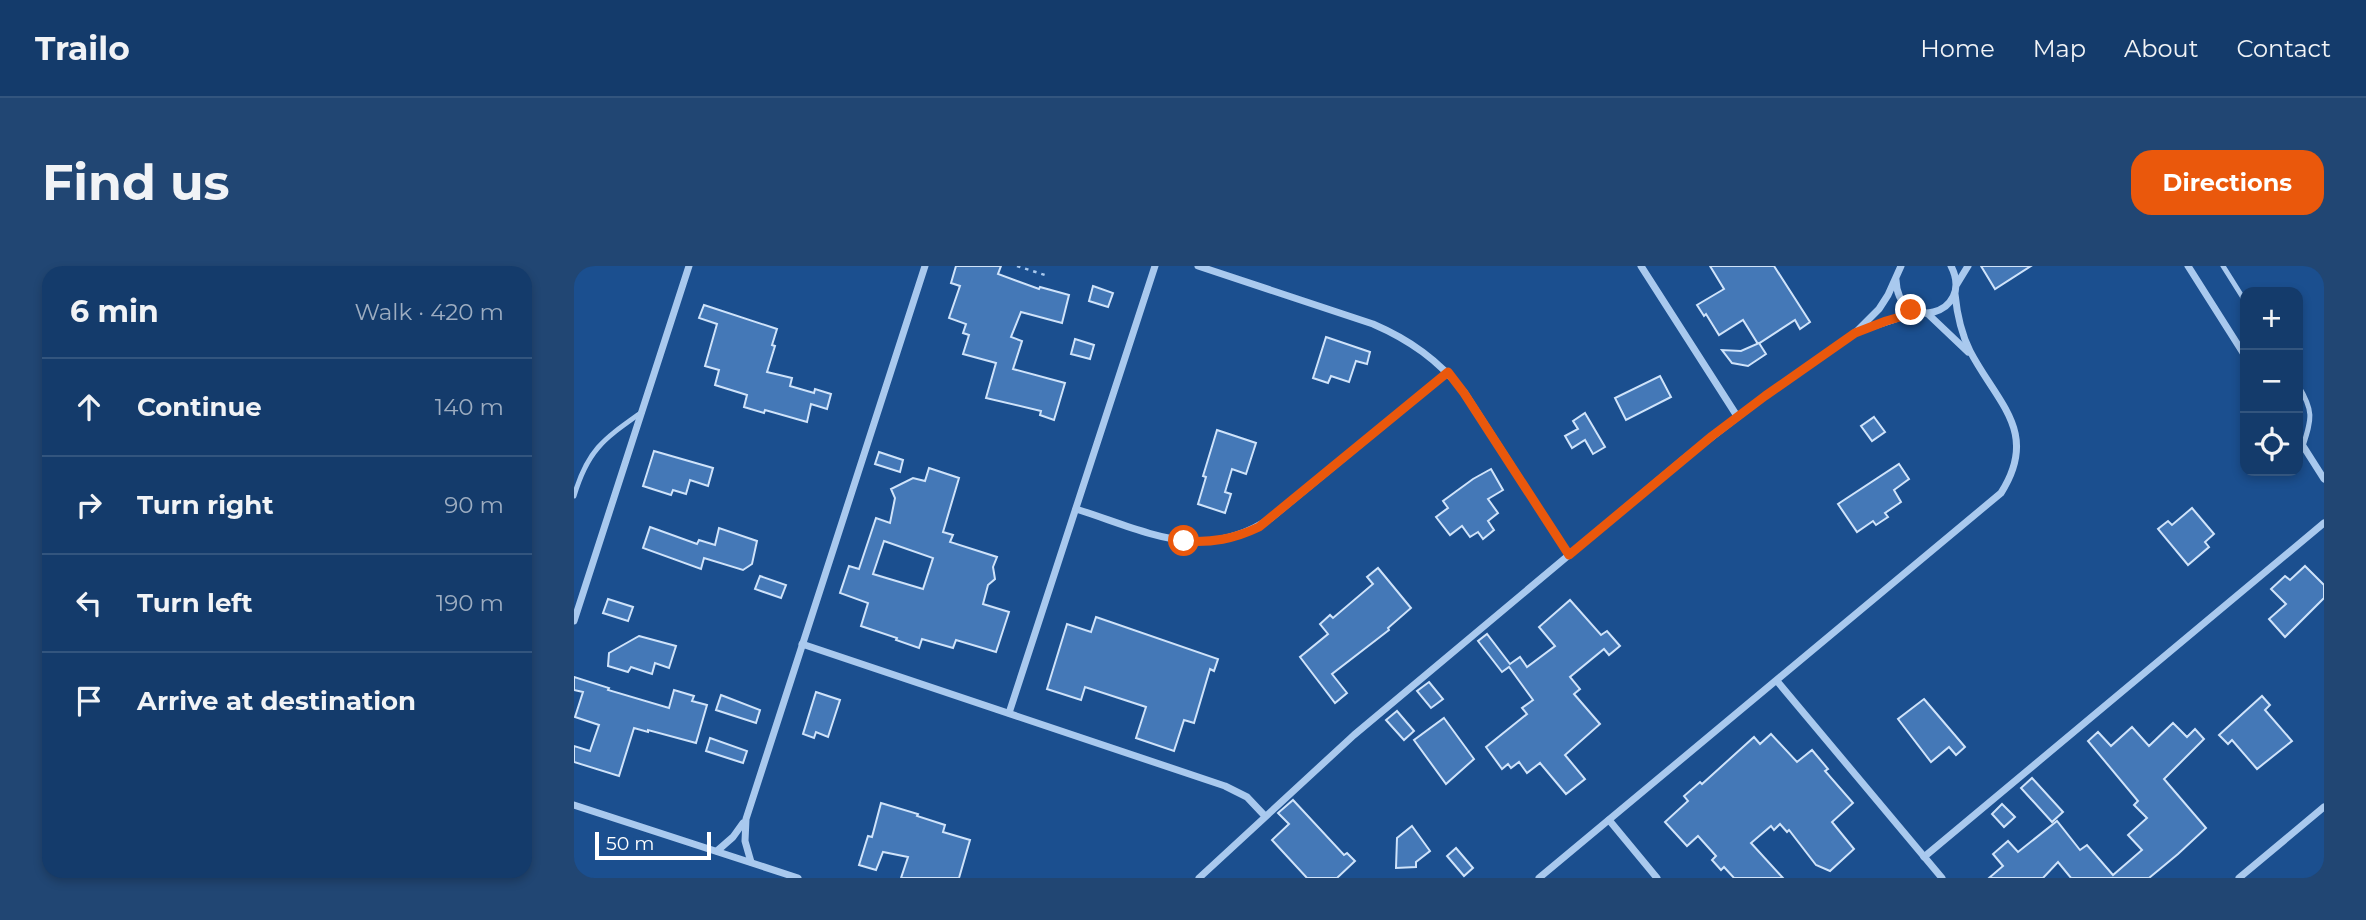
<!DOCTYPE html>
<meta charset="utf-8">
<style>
body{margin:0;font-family:Montserrat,sans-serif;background:#214673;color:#f1f3f6}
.controls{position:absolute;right:21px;top:21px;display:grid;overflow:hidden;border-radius:14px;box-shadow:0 4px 10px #0003}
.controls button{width:63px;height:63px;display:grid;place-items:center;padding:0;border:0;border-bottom:2px solid #33557e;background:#143b6b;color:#f1f3f6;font:35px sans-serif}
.scale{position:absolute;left:21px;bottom:18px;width:116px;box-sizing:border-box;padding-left:7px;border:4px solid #fff;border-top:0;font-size:19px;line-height:24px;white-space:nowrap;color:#fff;-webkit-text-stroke:5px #1b4f8f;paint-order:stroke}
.stop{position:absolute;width:21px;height:21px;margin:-16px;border:5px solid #ea580c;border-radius:50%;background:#fff}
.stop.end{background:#ea580c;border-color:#fff;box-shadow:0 2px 7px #0008}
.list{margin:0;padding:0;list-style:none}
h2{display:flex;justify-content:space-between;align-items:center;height:91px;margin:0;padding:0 28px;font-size:30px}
h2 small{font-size:23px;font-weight:400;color:#9dadc1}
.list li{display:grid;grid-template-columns:46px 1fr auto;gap:21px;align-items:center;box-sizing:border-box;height:98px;padding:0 28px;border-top:2px solid #33557e}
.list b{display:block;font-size:26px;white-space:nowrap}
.list em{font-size:23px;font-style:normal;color:#9dadc1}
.icon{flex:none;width:38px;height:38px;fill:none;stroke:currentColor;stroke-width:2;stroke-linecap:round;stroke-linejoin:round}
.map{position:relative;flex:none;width:1750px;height:612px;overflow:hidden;border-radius:21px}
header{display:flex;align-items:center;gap:42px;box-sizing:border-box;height:98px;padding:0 35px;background:#143b6b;border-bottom:2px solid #33557e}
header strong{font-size:33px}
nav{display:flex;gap:38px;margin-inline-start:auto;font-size:24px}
.intro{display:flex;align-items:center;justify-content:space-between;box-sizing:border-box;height:168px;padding:0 42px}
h1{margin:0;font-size:49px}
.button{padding:18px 32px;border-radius:21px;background:#ea580c;color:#fff;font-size:24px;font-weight:700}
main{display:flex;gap:42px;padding:0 42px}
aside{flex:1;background:#143b6b;border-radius:21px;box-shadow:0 4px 10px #0003}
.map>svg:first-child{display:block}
</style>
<header>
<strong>Trailo</strong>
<nav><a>Home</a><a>Map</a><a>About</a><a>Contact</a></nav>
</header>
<div class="intro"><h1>Find us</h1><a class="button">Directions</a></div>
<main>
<aside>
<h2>6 min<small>Walk · 420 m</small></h2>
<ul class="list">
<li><svg class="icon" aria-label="ahead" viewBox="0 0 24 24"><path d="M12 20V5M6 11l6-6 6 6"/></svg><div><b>Continue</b></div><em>140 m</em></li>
<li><svg class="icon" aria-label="right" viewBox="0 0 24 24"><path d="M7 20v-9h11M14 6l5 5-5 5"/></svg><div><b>Turn right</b></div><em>90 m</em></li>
<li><svg class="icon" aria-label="left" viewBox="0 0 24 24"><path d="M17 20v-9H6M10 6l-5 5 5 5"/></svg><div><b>Turn left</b></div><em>190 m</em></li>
<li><svg class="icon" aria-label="arrive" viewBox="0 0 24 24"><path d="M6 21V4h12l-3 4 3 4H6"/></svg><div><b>Arrive at destination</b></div></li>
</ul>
</aside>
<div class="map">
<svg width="1750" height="612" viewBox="0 0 1750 612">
<rect width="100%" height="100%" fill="#1b4f8f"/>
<g fill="#4478b7" stroke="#cfe3fa" stroke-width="2" fill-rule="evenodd">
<path d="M 382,0 L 427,0 L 424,8 L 465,23 L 466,21 L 495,29 L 488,57 L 447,46 L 437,71 L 448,75 L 439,103 L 491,117 L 480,154 L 466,149 L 467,145 L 412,132 L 422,97 L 389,88 L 395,69 L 389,67 L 392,58 L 375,52 L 386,20 L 377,17 Z"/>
<path d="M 1136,0 L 1200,0 L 1236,56 L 1226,63 L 1221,54 L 1184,78 L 1169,54 L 1145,69 L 1132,48 L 1130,50 L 1123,39 L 1150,23 Z"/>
<path d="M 1407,0 L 1457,0 L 1421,23 Z"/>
<path d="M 519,20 L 539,27 L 534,41 L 515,35 Z"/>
<path d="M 130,39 L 203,63 L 198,79 L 201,80 L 193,106 L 218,112 L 216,120 L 240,127 L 241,123 L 257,128 L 253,143 L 237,138 L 233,156 L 191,144 L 190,147 L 170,141 L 173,129 L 141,119 L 145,104 L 131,100 L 143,58 L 125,52 Z"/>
<path d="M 752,71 L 796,86 L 793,98 L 782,95 L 775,116 L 757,110 L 754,117 L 739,112 Z"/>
<path d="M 501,73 L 520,79 L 516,93 L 497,88 Z"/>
<path d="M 1185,77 L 1192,88 L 1174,100 L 1158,97 L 1148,84 L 1167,85 Z"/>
<path d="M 1086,110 L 1097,131 L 1052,154 L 1041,132 Z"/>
<path d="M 1011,147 L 1031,181 L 1019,188 L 1011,174 L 998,182 L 991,170 L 1004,163 L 999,155 Z"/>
<path d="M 1300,151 L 1311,166 L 1298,175 L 1287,160 Z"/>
<path d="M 643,164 L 682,177 L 672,208 L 658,203 L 651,226 L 657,228 L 651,247 L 624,238 L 632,211 L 629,210 Z"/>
<path d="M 80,185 L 139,202 L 134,220 L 116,214 L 112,228 L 99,224 L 97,229 L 69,220 Z"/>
<path d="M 305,186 L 329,194 L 326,206 L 301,198 Z"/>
<path d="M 1325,198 L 1335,213 L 1320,224 L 1327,236 L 1311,247 L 1314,251 L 1302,259 L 1299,255 L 1283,266 L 1264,238 Z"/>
<path d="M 355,202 L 385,212 L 369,266 L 379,269 L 376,276 L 423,291 L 419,301 L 421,313 L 414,319 L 409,338 L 435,346 L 422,386 L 382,374 L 379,382 L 348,373 L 345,382 L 322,374 L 323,372 L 287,360 L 294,337 L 266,327 L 275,300 L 285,303 L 302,252 L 316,257 L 321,232 L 317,223 L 339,212 L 351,215 ZM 310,275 L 359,292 L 349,323 L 299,308 Z"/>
<path d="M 917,203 L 929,224 L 914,233 L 924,247 L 914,255 L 920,264 L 909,273 L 904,266 L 896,271 L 888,260 L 876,269 L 862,251 L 874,242 L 869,235 L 899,213 Z"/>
<path d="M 1618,242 L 1640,268 L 1631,276 L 1635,281 L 1614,299 L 1584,263 L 1594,255 L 1598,259 Z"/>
<path d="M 76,261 L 123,278 L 125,274 L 141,279 L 145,262 L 183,275 L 178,298 L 169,304 L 130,292 L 127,303 L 69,282 Z"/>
<path d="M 1731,300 L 1750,319 L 1750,332 L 1711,371 L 1695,353 L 1712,338 L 1697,323 L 1711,310 L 1716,314 Z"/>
<path d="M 804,302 L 837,342 L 814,362 L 815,364 L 758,408 L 773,427 L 761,437 L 726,391 L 754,368 L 746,358 L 756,349 L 759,352 L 799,318 L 793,311 Z"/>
<path d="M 186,310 L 212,319 L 207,332 L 181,323 Z"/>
<path d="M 34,333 L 59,341 L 54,355 L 29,347 Z"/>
<path d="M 996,334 L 1027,369 L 1033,365 L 1046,380 L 1035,389 L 1030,383 L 996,411 L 1006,423 L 1000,428 L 1026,458 L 991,489 L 1011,513 L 992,528 L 966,497 L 953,507 L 945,496 L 937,502 L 934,498 L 928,503 L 912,481 L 953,448 L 948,442 L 959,434 L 935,401 L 928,406 L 904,375 L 913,368 L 936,398 L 946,391 L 953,401 L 981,380 L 965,361 Z"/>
<path d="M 522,351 L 644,393 L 640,405 L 636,403 L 620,457 L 610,454 L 600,485 L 562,472 L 572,441 L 511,421 L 507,434 L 473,423 L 493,358 L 517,366 Z"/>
<path d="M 65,370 L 102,380 L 95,402 L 81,397 L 78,408 L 57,401 L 54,406 L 34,400 L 35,387 Z"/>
<path d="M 0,411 L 35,422 L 34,424 L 95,442 L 100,424 L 120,430 L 118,435 L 133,439 L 122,477 L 74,464 L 74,466 L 60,462 L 45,510 L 0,496 L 0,480 L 16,485 L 25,459 L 1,451 L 9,426 L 0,424 Z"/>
<path d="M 855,416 L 869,433 L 857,442 L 843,425 Z"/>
<path d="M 242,426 L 266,434 L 254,471 L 242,466 L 240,472 L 229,468 Z"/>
<path d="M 147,429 L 186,444 L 182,457 L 142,444 Z"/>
<path d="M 1688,430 L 1696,439 L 1691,444 L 1718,475 L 1683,503 L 1658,474 L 1654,478 L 1645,469 Z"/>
<path d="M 1350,433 L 1391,481 L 1382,489 L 1375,481 L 1357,496 L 1324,453 Z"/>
<path d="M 823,445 L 840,465 L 830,474 L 812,454 Z"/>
<path d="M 870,452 L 900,493 L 872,518 L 840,474 Z"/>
<path d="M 1599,457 L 1613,471 L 1621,463 L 1630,473 L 1590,513 L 1632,562 L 1604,588 L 1575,612 L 1497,612 L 1484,596 L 1469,612 L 1415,612 L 1429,600 L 1419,588 L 1434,575 L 1444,586 L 1483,555 L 1506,584 L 1513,579 L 1539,609 L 1568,584 L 1554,569 L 1573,552 L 1560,539 L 1564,535 L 1514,475 L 1524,466 L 1537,480 L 1558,461 L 1575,480 Z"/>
<path d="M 1197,468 L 1223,496 L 1238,484 L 1254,503 L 1251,505 L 1279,537 L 1258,556 L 1280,583 L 1256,605 L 1242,599 L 1215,564 L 1213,566 L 1206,558 L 1200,564 L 1197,560 L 1177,577 L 1209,612 L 1160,612 L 1150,601 L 1147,604 L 1138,594 L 1142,590 L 1124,570 L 1113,580 L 1091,556 L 1114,535 L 1110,530 L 1126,516 L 1128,518 L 1180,471 L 1186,478 Z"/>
<path d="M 136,472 L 173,485 L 169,497 L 132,485 Z"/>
<path d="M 1458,512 L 1489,546 L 1478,556 L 1447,522 Z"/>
<path d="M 719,534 L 770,589 L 773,587 L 781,595 L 763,612 L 733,612 L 698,574 L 715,558 L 704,547 Z"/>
<path d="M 307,537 L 344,548 L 343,550 L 371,559 L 369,566 L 396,574 L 385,612 L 327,612 L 334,591 L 309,586 L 302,604 L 285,599 L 294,570 L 298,571 Z"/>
<path d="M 1428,538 L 1441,551 L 1430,561 L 1418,548 Z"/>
<path d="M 838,560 L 856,585 L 842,596 L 842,601 L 822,602 L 823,572 Z"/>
<path d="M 882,582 L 899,602 L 890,610 L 873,590 Z"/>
</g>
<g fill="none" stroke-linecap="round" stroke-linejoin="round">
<path stroke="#a9c9ee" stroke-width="2.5" stroke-dasharray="3.5 5" stroke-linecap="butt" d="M 443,0 L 474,10"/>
<g stroke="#a9c9ee" stroke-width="5">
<path d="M 1649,0 L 1671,35"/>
<path d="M 1724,119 C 1740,145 1738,152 1729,180"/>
<path d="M 0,230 C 14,183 30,173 68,146"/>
</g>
<g stroke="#a9c9ee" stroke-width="7">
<path d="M 624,0 L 799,58 C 836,74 864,94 890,126 L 995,289"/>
<path d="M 1067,0 L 1163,150"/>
<path d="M 1614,0 L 1671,90"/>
<path d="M 1322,14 C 1324,69 1402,49 1377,0"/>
<path d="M 1383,18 L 1394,0"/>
<path d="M 1354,48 L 1394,86"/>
<path d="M 1288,64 L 1343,46"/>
<path d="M 1724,172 L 1750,213"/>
<path d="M 502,243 C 572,265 629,298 697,252 L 874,106"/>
<path d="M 0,355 L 115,0"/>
<path d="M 228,378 L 651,520 L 673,531 L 690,549"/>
<path d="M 1203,415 L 1368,612"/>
<path d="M 435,447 L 581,0"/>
<path d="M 0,539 L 224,612"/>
<path d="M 1035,554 L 1083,612"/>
<path d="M 143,585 L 159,571 L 169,557"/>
<path d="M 1350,591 L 1750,257"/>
<path d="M 177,596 L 171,575 L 172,553 L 351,0"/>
<path d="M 625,612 L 780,469 L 1112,191 L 1191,130 L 1281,67 L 1305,43 L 1314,29 L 1327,0"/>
<path d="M 965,612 L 1427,227 C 1466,166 1423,137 1396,85 C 1387,67 1383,48 1381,28"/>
<path d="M 1665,612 L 1750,541"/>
</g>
</g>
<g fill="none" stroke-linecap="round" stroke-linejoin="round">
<path stroke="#ea580c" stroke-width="9" d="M 610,275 C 638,277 660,273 685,261 L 874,106 L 890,127 L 995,289 L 1138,170 L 1191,130 L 1281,67 L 1312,55 L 1343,46 L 1337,44"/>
</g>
</svg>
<div class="controls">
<button>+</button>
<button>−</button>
<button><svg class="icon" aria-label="locate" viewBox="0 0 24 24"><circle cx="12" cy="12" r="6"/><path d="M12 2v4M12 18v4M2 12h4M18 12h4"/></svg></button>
</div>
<div class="scale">50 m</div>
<div class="stop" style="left:610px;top:275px"></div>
<div class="stop end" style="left:1337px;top:44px"></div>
</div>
</main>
